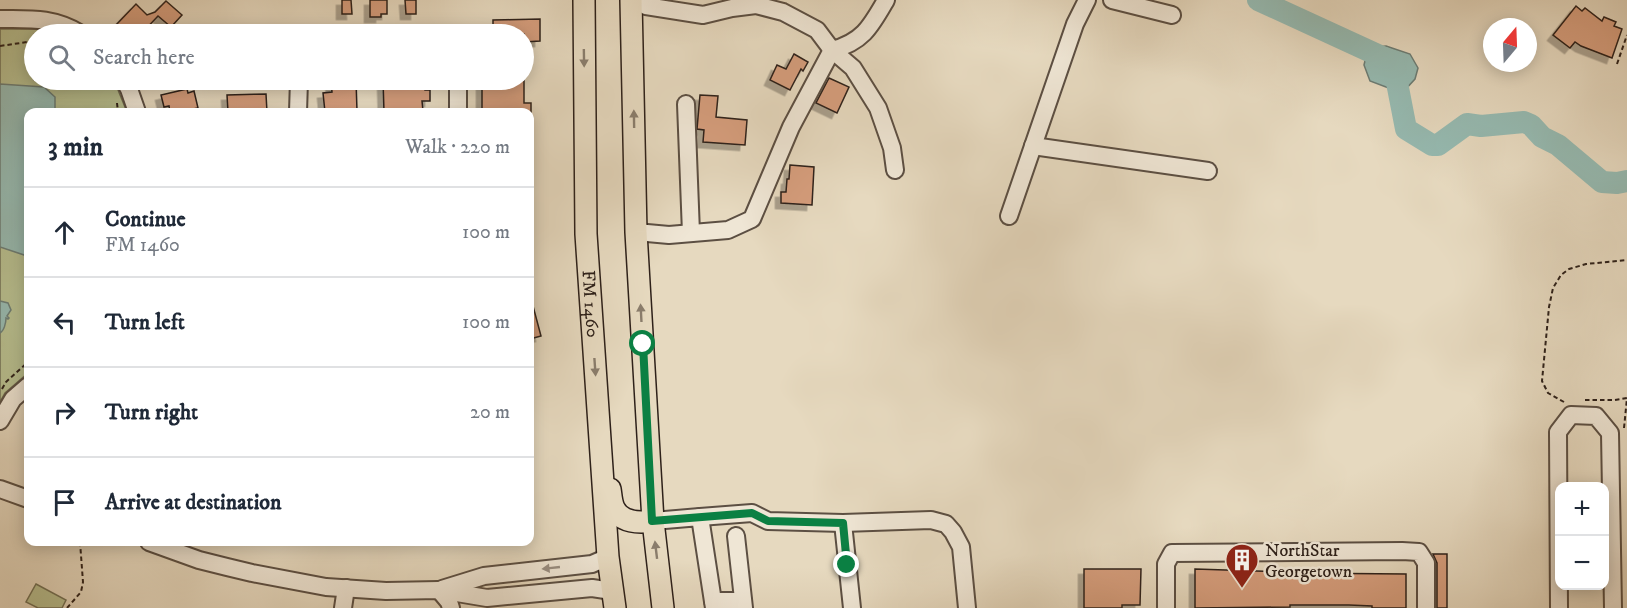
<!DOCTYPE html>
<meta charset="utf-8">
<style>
body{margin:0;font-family:"IM FELL DW Pica",serif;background:#f6f6f7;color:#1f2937}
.controls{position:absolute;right:18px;bottom:18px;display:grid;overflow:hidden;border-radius:12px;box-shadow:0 3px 15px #0003}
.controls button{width:54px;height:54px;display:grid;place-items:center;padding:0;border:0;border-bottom:2px solid #e0e1e3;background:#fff;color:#1f2937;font:30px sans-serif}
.compass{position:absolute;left:1483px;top:18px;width:54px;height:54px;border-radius:50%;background:#fff;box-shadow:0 3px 15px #0003;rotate:19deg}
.stop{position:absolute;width:18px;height:18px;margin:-14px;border:4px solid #0b8043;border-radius:50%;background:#fff}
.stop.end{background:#0b8043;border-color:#fff;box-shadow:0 2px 6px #0008}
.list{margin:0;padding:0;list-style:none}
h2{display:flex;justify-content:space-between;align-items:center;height:78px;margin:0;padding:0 24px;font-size:26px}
h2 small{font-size:20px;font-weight:400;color:#747a83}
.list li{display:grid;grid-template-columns:39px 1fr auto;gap:18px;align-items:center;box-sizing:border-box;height:90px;padding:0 24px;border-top:2px solid #e0e1e3}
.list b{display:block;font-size:22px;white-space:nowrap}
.list p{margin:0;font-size:20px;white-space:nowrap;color:#747a83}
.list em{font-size:20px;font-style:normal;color:#747a83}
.icon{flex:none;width:33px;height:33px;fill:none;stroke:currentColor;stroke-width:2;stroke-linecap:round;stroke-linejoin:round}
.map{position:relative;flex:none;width:1627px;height:608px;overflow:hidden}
.search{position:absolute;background:#fff;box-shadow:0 3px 15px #0003;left:24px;top:24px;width:510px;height:66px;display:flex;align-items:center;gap:15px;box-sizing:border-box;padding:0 21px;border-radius:33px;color:#747a83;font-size:22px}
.panel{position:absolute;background:#fff;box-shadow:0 3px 15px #0003;left:24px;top:108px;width:510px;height:438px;border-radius:12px}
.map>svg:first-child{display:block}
</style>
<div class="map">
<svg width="1627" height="608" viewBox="0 0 1627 608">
<defs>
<filter id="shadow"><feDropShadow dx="-5.5" dy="5.5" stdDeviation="0" flood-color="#0004"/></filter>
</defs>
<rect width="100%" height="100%" fill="#e6d9bf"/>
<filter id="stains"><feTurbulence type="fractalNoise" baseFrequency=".00333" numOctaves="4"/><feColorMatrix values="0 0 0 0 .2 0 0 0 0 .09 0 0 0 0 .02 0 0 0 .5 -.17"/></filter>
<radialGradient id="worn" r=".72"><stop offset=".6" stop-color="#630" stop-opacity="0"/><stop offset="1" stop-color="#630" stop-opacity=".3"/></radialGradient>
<g fill="#b7bf90" stroke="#727055" stroke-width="1.5">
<path d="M 0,29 L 39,29 L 64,34 L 34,34 L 34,80 L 114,80 L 127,112 L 28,112 L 28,373 L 5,393 L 0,402 Z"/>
<path d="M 36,584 L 66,600 L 62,608 L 38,608 L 26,602 Z"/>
</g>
<g fill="#96bab1" stroke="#6c7d75" stroke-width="1.5">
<path d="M 1386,46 L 1410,54 L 1418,68 L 1415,79 L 1402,93 L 1370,81 L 1364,65 L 1368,48 Z"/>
<path d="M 0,84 L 44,87 L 55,97 L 55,112 L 28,112 L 28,259 L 24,255 L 0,247 Z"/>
<path d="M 0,301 L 8,303 L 11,310 L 7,316 L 9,318 L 8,319 L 6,318 C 6,323 4,331 0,333 Z"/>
</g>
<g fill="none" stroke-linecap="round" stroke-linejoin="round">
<path stroke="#96bab1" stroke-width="22" d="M 1258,0 L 1393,62 L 1406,129 L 1432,145 L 1438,145 L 1467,124 L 1481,126 L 1524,122 L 1531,125 L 1542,137 L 1558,145 L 1602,182 L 1617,183 L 1627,181"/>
</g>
<g fill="#d59d7c" stroke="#2e211a" stroke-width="1.5" filter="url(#shadow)">
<path d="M 342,0 L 351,0 L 352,14 L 342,14 Z"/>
<path d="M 370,0 L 387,0 L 387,14 L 381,14 L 381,17 L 370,17 Z"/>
<path d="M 405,0 L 416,0 L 416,14 L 406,14 Z"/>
<path d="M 166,1 L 182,15 L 171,27 L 158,16 L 141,34 L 126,34 L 116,25 L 136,4 L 147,15 L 155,12 Z"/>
<path d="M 1576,6 L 1582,11 L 1585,8 L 1602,21 L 1604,17 L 1616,22 L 1614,26 L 1622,29 L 1612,58 L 1581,46 L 1575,42 L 1570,48 L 1553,35 Z"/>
<path d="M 540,19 L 540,41 L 524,42 L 524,34 L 497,34 L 497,31 L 493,31 L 493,20 Z"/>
<path d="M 794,54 L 808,62 L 803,71 L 801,69 L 790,90 L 770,80 L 777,65 L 786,69 Z"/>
<path d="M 829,78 L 849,87 L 837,113 L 816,103 Z"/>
<path d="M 331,80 L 356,80 L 357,111 L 325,112 L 323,93 L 332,92 Z"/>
<path d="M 383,80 L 425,80 L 425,90 L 430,90 L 430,101 L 422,101 L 423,111 L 384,112 Z"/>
<path d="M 482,80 L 524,80 L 524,103 L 531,103 L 531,112 L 482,112 Z"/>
<path d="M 187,89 L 188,93 L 194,91 L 198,108 L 178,112 L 170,112 L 169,106 L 164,107 L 161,95 Z"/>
<path d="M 266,94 L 267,112 L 228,112 L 227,95 Z"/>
<path d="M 700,95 L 718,96 L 716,117 L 747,120 L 745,145 L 703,142 L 704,130 L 697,129 Z"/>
<path d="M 790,165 L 814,167 L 812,205 L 781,203 L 781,192 L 786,192 L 787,179 L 789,179 Z"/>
<path d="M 530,306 L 533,306 L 541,336 L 530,339 Z"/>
<path d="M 1433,554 L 1447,554 L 1447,608 L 1437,608 L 1437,563 Z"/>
<path d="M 1084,569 L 1141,569 L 1140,605 L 1122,605 L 1122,608 L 1084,608 Z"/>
<path d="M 1195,569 L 1290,572 L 1290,573 L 1406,574 L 1406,608 L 1372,608 L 1372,606 L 1349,605 L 1290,605 L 1290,607 L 1195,608 Z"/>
</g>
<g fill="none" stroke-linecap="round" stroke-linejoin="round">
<g stroke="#5c4f43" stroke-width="20">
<g id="minor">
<path d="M 638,0 L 646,6 L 703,15 L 732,8 L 756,5 L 783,12 L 817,30 L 832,50 L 853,68 L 878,108 L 892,148 L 895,170"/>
<path d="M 1112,0 L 1172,15"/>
<path d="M 0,19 C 30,19 54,17 81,34"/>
<path d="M 124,80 L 129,89 L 137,112"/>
<path d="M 458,80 L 458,112"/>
<path d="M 686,104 L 691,233"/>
<path d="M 298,112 L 299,80"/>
<path d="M 1033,146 L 1208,171"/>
<path d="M 1009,216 L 1075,24 L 1087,0"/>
<path d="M 636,232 L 669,235 L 728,230 L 752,219 L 791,127 L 832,50 C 863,42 871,26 886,0"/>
<path d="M 0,421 L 13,399 L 28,386"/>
<path d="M 0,489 L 28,499"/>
<path d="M 700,517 L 752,513 L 768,521 L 843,523 L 931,520 L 946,524 L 953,532 L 961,547 L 967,608"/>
<path d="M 653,521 L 700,517 L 714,608"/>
<path d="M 843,523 L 852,608"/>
<path d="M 736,536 L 744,608"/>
<path d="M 149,542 L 199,560 L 227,567 L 252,573 L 326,587 L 386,591 L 439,590 L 487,598 L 592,588 L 612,591"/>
<path d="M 442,589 L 484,576 L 592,564 L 608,557"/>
<path d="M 439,590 L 449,602 L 451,608"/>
<path d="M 713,601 L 743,601"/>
<path d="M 343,608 L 346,588"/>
<path d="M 1166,608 L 1166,564 L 1172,553 L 1402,551 L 1419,552 L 1426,563 L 1426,608"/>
<path d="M 1559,608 L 1558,432 L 1571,415 L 1596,416 L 1610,433 L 1613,608"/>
</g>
</g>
<g stroke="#2e211a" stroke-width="24">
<g id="major">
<path id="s1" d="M 584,0 L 586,234 L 608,557 L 615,608"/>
<path d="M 631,0 L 636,232 L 653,521 L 663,608"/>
<path d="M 610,489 C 611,494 611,502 614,508 C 621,523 639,523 653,521"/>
</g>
</g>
<g stroke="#2e211a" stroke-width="2" stroke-dasharray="4.5 3" stroke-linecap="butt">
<path d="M 0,46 L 34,41"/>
<path d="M 1617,64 L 1627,35"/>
<path d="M 117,103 L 118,112"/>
<path d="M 2,389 L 6,382 L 28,362"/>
<path d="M 1585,400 L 1615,400 L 1627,398"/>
<path d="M 1564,402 L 1548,393 L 1542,381 L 1549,307 L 1553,288 L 1561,275 L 1569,269 L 1586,264 L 1627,260"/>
<path d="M 1624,428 L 1627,398"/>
<path d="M 67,608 L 81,592 L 83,582 L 80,542"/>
</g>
<use href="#minor" stroke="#efe6d5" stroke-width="16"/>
<use href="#major" stroke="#e6d9bf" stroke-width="21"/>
</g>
<defs><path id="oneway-solid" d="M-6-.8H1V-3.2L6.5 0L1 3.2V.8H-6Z" transform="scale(1.5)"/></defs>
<g fill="#8a7d6c">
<use href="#oneway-solid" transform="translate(584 58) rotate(89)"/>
<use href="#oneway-solid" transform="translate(634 119) rotate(-91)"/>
<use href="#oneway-solid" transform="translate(641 313) rotate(-93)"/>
<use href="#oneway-solid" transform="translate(595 367) rotate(86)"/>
<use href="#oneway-solid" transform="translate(656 550) rotate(-97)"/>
</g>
<use fill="#988d81" href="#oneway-solid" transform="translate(551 568) rotate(174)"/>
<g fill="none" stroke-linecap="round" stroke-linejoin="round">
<path stroke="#0b8043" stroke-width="8" d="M 643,344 L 652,521 L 752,513 L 768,521 L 843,523 L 847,565"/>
</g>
<defs>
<g id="building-pin" transform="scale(1.725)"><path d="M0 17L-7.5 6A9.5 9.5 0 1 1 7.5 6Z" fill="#8f2418" stroke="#efe6d5"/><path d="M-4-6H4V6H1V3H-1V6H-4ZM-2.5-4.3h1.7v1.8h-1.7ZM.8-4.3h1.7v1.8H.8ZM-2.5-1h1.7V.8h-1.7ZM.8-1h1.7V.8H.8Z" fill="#fff"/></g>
</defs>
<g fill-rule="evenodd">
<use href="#building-pin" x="1242" y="560"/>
</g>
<g text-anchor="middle" stroke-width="5" stroke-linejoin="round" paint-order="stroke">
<g font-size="18" fill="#2e211a" stroke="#efe6d5">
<text dy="6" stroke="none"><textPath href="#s1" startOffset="304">FM 1460</textPath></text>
</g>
<g font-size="18" fill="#2e211a" stroke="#efe6d5" text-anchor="start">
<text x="1265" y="556">NorthStar<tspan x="1265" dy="21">Georgetown</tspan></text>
</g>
</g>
<rect width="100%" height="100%" filter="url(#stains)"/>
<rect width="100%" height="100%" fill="url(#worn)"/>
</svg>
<div class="controls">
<button>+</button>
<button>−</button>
</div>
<svg class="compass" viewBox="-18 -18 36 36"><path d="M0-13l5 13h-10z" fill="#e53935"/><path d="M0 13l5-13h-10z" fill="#747a83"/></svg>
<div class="stop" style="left:643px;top:344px"></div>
<div class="stop end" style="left:847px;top:565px"></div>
<div class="search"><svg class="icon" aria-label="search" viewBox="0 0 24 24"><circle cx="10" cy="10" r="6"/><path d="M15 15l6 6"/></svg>Search here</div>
<section class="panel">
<h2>3 min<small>Walk · 220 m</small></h2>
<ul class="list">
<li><svg class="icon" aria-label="ahead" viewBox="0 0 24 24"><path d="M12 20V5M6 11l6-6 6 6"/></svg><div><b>Continue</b><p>FM 1460</p></div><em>100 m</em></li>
<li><svg class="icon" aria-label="left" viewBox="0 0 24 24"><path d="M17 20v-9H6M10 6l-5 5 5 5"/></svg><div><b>Turn left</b></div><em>100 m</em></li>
<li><svg class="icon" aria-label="right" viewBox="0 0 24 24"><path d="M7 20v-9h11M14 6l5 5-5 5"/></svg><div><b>Turn right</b></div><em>20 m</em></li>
<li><svg class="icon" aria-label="arrive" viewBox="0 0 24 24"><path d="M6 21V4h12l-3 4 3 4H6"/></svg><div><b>Arrive at destination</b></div></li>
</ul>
</section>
</div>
